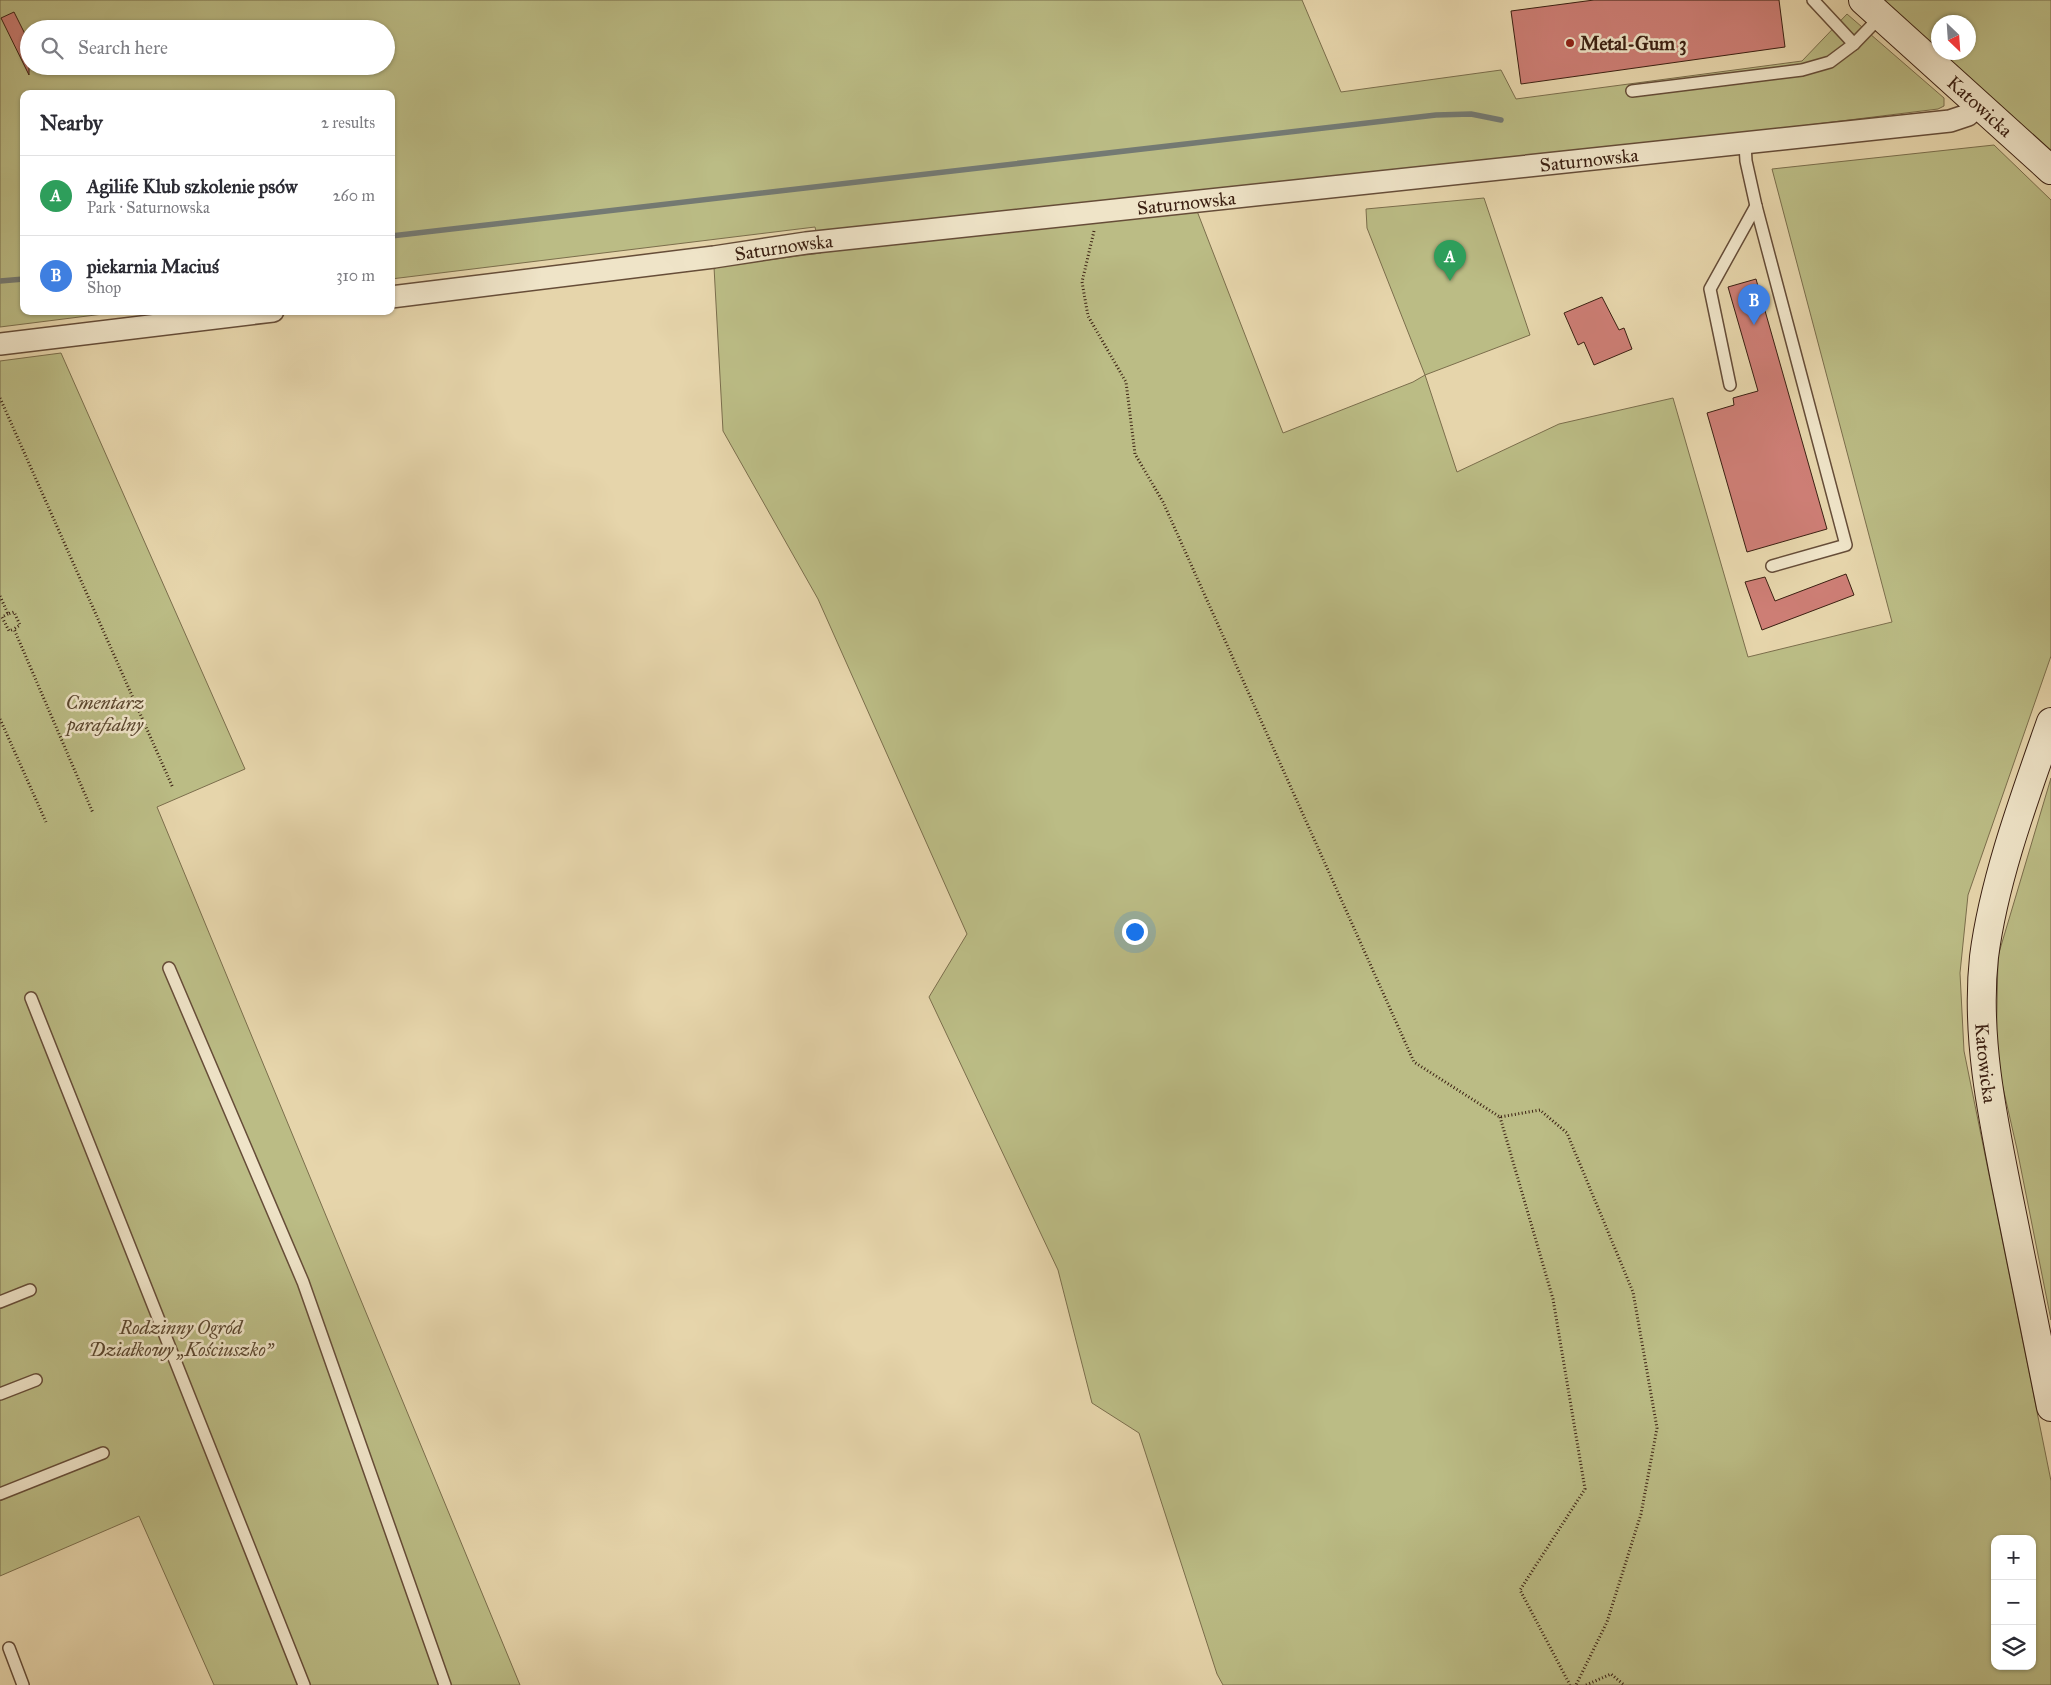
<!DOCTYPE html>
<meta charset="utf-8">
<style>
body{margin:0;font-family:"IM FELL Great Primer",serif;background:#f7f7f7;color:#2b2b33}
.controls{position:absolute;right:15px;bottom:15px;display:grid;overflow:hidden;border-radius:10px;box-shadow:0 1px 4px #0004}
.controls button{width:45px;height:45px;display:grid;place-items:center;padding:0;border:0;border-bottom:1px solid #e1e1e2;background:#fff;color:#2b2b33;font:25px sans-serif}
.compass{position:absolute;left:1931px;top:15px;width:45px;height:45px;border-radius:50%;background:#fff;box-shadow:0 1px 4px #0004;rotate:155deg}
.you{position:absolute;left:1134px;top:931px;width:18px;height:18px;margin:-12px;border:4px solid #fff;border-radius:50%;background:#1a73e8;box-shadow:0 0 0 8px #1a73e833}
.badge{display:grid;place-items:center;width:32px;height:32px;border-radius:50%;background:#0f766e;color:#fff;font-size:16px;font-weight:700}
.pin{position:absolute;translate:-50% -41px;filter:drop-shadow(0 1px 2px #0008)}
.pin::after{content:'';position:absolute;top:26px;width:18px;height:15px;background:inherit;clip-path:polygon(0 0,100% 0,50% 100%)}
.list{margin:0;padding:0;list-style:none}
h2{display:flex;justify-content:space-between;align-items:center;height:65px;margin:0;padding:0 20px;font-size:21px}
h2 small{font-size:16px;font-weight:400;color:#7c7c81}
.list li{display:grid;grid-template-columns:32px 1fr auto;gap:15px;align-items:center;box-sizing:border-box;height:80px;padding:0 20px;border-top:1px solid #e1e1e2}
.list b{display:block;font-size:19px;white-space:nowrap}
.list p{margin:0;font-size:16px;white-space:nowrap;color:#7c7c81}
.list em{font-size:16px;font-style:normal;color:#7c7c81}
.icon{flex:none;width:28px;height:28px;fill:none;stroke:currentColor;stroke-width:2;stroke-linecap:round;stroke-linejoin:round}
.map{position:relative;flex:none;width:2051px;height:1685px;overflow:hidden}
.search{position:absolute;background:#fff;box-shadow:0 1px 4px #0004;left:20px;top:20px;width:375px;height:55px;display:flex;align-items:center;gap:12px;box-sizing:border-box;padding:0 18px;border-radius:28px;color:#7c7c81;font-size:19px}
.panel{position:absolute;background:#fff;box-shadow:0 1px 4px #0004;left:20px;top:90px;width:375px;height:225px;border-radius:10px}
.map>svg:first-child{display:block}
</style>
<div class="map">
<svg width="2051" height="1685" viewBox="0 0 2051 1685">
<rect width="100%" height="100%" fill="#e6d5ab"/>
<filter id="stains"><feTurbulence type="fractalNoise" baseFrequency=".004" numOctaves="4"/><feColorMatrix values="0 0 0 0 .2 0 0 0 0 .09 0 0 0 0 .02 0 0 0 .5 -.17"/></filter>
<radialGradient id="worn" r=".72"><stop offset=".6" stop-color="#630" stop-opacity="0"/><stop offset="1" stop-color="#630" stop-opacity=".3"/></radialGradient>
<g fill="#bbbc85" stroke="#7b6e4c" fill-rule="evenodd">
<path d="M 0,0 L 1302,0 L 1341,92 L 1501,70 L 1516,99 L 1802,61 L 1847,14 L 1944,98 L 1944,106 L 1938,109 L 1744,133 L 1197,211 L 1283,433 L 1413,382 L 1425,375 L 1367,228 L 1366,209 L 1484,198 L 1530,335 L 1425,375 L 1457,472 L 1559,424 L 1673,398 L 1748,657 L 1892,622 L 1772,169 L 1994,145 L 2051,200 L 2051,656 L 1968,895 L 1960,973 L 1964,1051 L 2051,1481 L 2051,1685 L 1223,1685 L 1217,1674 L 1139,1433 L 1092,1403 L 1058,1270 L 929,997 L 967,934 L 818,599 L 723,431 L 714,267 L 821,253 L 815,227 L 391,279 L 391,94 L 24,94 L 24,311 L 127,311 L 0,327 ZM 29,29 L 386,29 L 386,66 L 29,66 ZM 1995,1539 L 2032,1539 L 2032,1666 L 1995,1666 Z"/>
<path d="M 1880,0 L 2051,0 L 2051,157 ZM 1938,22 L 1968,22 L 1968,52 L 1938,52 Z"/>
<path d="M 61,353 L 245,769 L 157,807 L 520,1685 L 214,1685 L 139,1516 L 0,1576 L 0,361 Z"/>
<path d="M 2051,778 L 2051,1320 L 2017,1149 L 1996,1057 L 1998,956 Z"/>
</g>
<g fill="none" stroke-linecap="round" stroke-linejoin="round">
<g stroke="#747a73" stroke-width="5.5">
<path d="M 391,236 L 1436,115 L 1471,114 L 1501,120"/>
<path d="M 0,281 L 24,279"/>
</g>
</g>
<g fill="#cd7e75" stroke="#3b2012">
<path d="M 1594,0 L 1779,0 L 1785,47 L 1521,84 L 1511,11 Z"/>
<path d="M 14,12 L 29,42 L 29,75 L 1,18 Z"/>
<path d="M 1756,279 L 1827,529 L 1747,552 L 1707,413 L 1734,405 L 1733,398 L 1758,391 L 1728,287 Z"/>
<path d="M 1602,297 L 1619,330 L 1624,328 L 1632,349 L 1594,365 L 1584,342 L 1578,345 L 1564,313 Z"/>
<path d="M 1846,574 L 1854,595 L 1762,630 L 1745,582 L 1765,577 L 1775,601 Z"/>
</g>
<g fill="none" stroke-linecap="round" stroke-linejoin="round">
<g stroke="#664d38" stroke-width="14">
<g id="lane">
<path d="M 1813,0 L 1854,44"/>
<path d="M 1632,91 L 1802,70 L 1830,62 L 1854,44 L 1881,16"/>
<path d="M 1745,144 L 1746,161 L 1756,206 L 1846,545 L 1772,566"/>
<path d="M 1730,385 L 1710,289 L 1756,206"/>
<path d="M 169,968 L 303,1282 L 445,1685"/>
<path d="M 31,998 L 304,1685"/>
<path d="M 0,1302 L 30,1290"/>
<path d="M 0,1394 L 36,1380"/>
<path d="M 0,1494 L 103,1453"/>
<path d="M 9,1648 L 23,1685"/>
</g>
</g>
<g stroke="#664d38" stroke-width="24">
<g id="street">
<path id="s1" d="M 391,297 L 714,257 L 806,243 L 1950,121 L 1968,115 L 1978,105"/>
<path d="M 0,344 L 273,311"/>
</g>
</g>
<g stroke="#3b2012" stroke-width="30">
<g id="secondary">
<path id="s2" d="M 1863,0 L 2051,170"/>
<path id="s3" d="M 2051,722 C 2025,796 1994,879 1984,957 C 1975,1039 1994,1124 2010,1204 C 2024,1272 2037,1339 2051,1407"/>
</g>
</g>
<g stroke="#3b2012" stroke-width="3" stroke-dasharray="1 2.5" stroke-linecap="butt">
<path d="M 1094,231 L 1082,282 L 1088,316 L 1126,382 L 1135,454 L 1163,502 L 1414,1062 L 1500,1117 L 1540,1110 L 1567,1133 L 1633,1292 L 1657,1428 L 1641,1514 L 1607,1622 L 1576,1685"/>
<path d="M 0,398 L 173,788"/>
<path d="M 0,596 L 8,614 L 14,612 L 20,625 L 14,629 L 93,813"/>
<path d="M 8,614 L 2,617 L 9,631 L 14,629"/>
<path d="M 0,719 L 46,822"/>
<path d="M 1500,1117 L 1553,1299 L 1585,1489 L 1520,1590 L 1570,1685"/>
<path d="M 1586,1685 L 1611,1674 L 1624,1685"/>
</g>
<use href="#lane" stroke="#efe4c8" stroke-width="11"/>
<use href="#street" stroke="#efe4c8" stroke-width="21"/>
<use href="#secondary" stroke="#efe4c8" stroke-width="28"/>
</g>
<circle fill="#8f2418" stroke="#efe4c8" stroke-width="2" cx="1570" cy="43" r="5"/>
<g text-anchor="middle" stroke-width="5" stroke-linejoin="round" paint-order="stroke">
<g font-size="19" font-weight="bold" fill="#3b2012" stroke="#efe4c8" text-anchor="start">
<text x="1580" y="50">Metal-Gum 3</text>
</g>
<g font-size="19" fill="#3b2012" stroke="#efe4c8">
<text dy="7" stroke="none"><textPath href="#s2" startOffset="158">Katowicka</textPath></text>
<text dy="7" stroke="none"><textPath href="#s1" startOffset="1206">Saturnowska</textPath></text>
<text dy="7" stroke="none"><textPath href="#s1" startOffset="801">Saturnowska</textPath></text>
<text dy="7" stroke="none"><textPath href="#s1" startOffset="396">Saturnowska</textPath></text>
<text dy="7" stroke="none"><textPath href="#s3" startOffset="351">Katowicka</textPath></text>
</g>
<g font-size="19" font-style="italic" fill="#5b472f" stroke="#efe4c8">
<text x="105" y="709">Cmentarz<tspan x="105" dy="22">parafialny</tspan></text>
<text x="181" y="1334">Rodzinny Ogród<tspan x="181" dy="22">Działkowy „Kościuszko”</tspan></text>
</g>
</g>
<rect width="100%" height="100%" filter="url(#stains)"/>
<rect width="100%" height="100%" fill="url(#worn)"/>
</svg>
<div class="controls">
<button>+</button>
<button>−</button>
<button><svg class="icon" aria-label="layers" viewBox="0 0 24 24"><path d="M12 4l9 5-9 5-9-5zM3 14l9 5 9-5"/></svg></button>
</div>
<svg class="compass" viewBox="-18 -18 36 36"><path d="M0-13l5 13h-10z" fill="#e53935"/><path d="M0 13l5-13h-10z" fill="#7c7c81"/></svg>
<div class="you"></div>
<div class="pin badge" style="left:1450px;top:281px;background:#2e9e5b">A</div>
<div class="pin badge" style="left:1754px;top:325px;background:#3f7fe0">B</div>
<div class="search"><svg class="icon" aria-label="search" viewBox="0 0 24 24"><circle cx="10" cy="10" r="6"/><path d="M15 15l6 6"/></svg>Search here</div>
<section class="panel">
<h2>Nearby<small>2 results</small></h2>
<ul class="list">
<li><span class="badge" style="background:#2e9e5b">A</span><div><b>Agilife Klub szkolenie psów</b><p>Park · Saturnowska</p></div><em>260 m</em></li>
<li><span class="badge" style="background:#3f7fe0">B</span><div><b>piekarnia Maciuś</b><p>Shop</p></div><em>310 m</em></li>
</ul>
</section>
</div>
